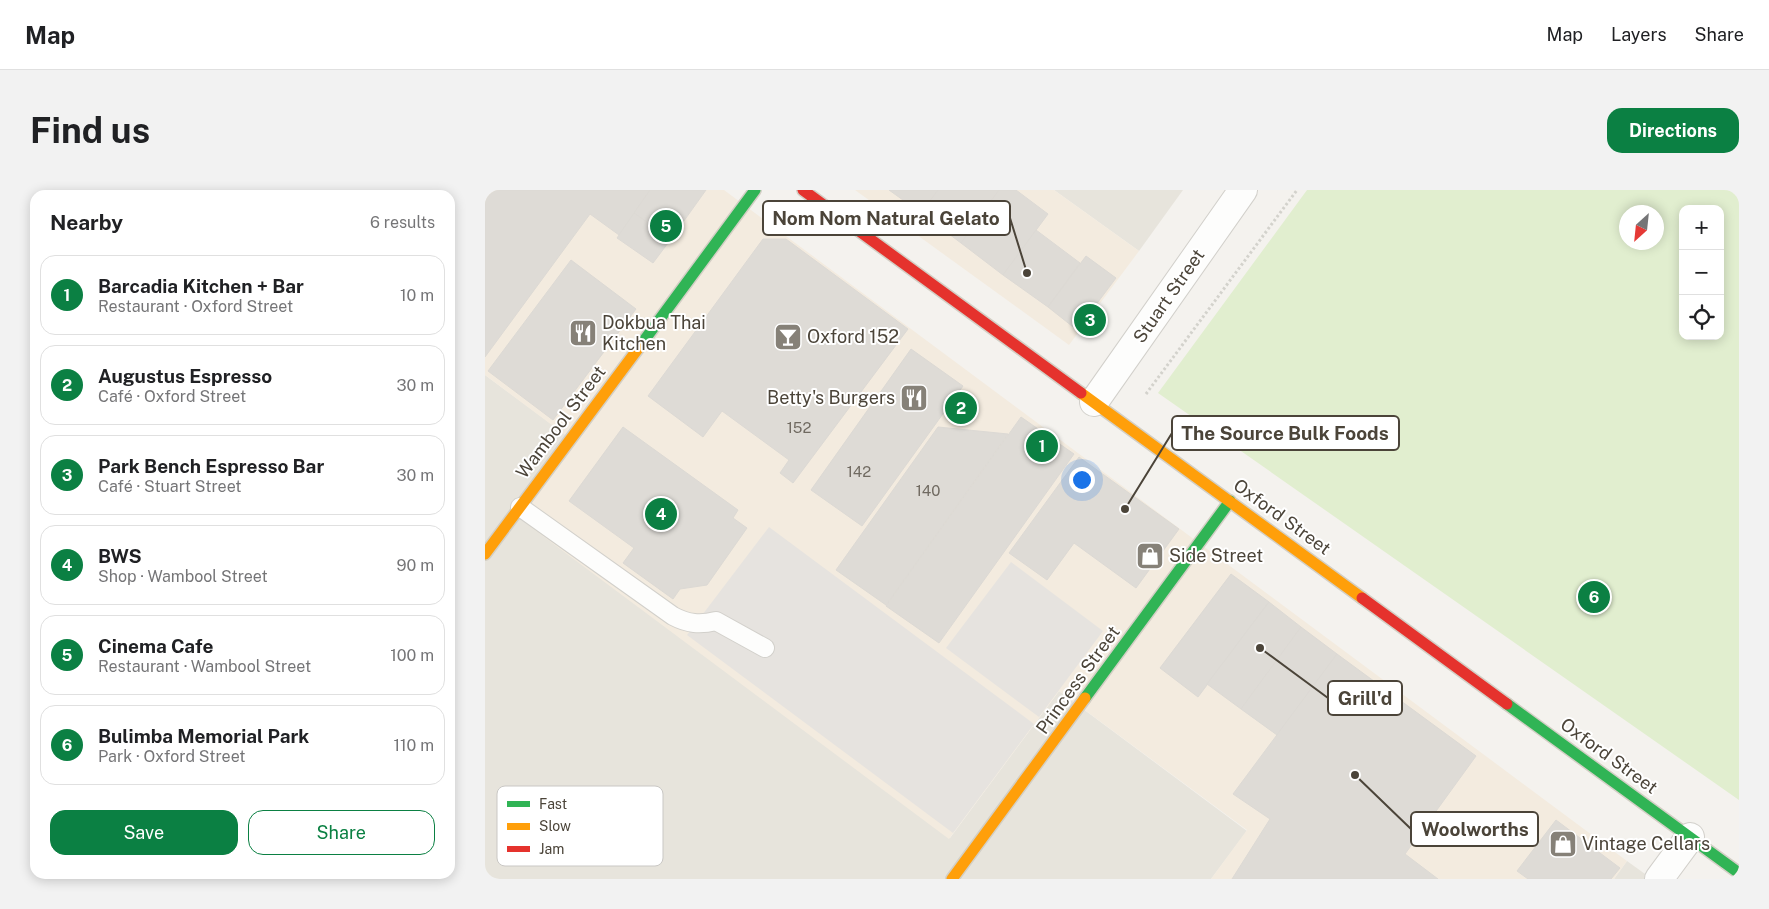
<!DOCTYPE html>
<meta charset="utf-8">
<style>
body{margin:0;font-family:"Public Sans",sans-serif;background:#f2f2f2;color:#202124}
.controls{position:absolute;right:15px;top:15px;display:grid;overflow:hidden;border-radius:10px;box-shadow:0 2px 12px #0003}
.controls button{width:45px;height:45px;display:grid;place-items:center;padding:0;border:0;border-bottom:1px solid #e0e0e0;background:#fff;color:#202124;font:25px sans-serif}
.compass{position:absolute;left:1134px;top:15px;width:45px;height:45px;border-radius:50%;background:#fff;box-shadow:0 2px 12px #0003;rotate:207deg}
.you{position:absolute;left:596px;top:289px;width:18px;height:18px;margin:-12px;border:4px solid #fff;border-radius:50%;background:#1a73e8;box-shadow:0 0 0 8px #1a73e833}
.badge{display:grid;place-items:center;width:32px;height:32px;border-radius:50%;background:#0b8043;color:#fff;font-size:16px;font-weight:700}
.pin{position:absolute;translate:-50% -50%;border:2px solid #fff;box-shadow:0 1px 5px #0006}
.list{margin:0;padding:0;list-style:none}
h2{display:flex;justify-content:space-between;align-items:center;height:65px;margin:0;padding:0 20px;font-size:21px}
h2 small{font-size:16px;font-weight:400;color:#757577}
.list li{display:grid;grid-template-columns:32px 1fr auto;gap:15px;align-items:center;box-sizing:border-box;height:80px;margin:0 10px 10px;padding:0 10px;border:1px solid #e0e0e0;border-radius:15px}
.list b{display:block;font-size:19px;white-space:nowrap}
.list p{margin:0;font-size:16px;white-space:nowrap;color:#757577}
.list em{font-size:16px;font-style:normal;color:#757577}
.actions{display:flex;gap:10px;padding:15px 20px}
.actions a{flex:1;padding:11px 0;border:1px solid #0b8043;border-radius:15px;text-align:center;font-size:18px;color:#0b8043}
.actions .main{background:#0b8043;color:#fff}
.icon{flex:none;width:28px;height:28px;fill:none;stroke:currentColor;stroke-width:2;stroke-linecap:round;stroke-linejoin:round}
.map{position:relative;flex:none;width:1254px;height:689px;overflow:hidden;border-radius:15px}
header{display:flex;align-items:center;gap:30px;box-sizing:border-box;height:70px;padding:0 25px;background:#fff;border-bottom:1px solid #e0e0e0}
header strong{font-size:24px}
nav{display:flex;gap:28px;margin-inline-start:auto;font-size:18px}
.intro{display:flex;align-items:center;justify-content:space-between;box-sizing:border-box;height:120px;padding:0 30px}
h1{margin:0;font-size:35px}
.button{padding:12px 22px;border-radius:15px;background:#0b8043;color:#fff;font-size:18px;font-weight:700}
main{display:flex;gap:30px;padding:0 30px}
aside{flex:1;background:#fff;border-radius:15px;box-shadow:0 2px 12px #0003}
.map>svg:first-child{display:block}
</style>
<header>
<strong>Map</strong>
<nav><a>Map</a><a>Layers</a><a>Share</a></nav>
</header>
<div class="intro"><h1>Find us</h1><a class="button">Directions</a></div>
<main>
<aside>
<h2>Nearby<small>6 results</small></h2>
<ul class="list">
<li><span class="badge">1</span><div><b>Barcadia Kitchen + Bar</b><p>Restaurant · Oxford Street</p></div><em>10 m</em></li>
<li><span class="badge">2</span><div><b>Augustus Espresso</b><p>Café · Oxford Street</p></div><em>30 m</em></li>
<li><span class="badge">3</span><div><b>Park Bench Espresso Bar</b><p>Café · Stuart Street</p></div><em>30 m</em></li>
<li><span class="badge">4</span><div><b>BWS</b><p>Shop · Wambool Street</p></div><em>90 m</em></li>
<li><span class="badge">5</span><div><b>Cinema Cafe</b><p>Restaurant · Wambool Street</p></div><em>100 m</em></li>
<li><span class="badge">6</span><div><b>Bulimba Memorial Park</b><p>Park · Oxford Street</p></div><em>110 m</em></li>
</ul>
<div class="actions"><a class="main">Save</a><a>Share</a></div>
</aside>
<div class="map">
<svg width="1254" height="689" viewBox="0 0 1254 689">
<rect width="100%" height="100%" fill="#f4f2ee"/>
<g fill="#e7e4dc">
<path d="M 569,0 L 698,0 L 654,61 Z"/>
<path d="M 0,185 L 88,250 L 465,648 L 574,501 L 762,641 L 726,689 L 0,689 Z"/>
<path d="M 1142,671 L 1167,689 L 1129,689 Z"/>
</g>
<g fill="#f3ebdf">
<path d="M 0,0 L 239,0 L 1142,671 L 1129,689 L 726,689 L 762,640 L 574,501 L 464,649 L 31,326 L 87,250 L 0,185 Z"/>
<path d="M 370,0 L 569,0 L 654,61 L 584,155 Z"/>
</g>
<path fill="#e1eecf" fill-rule="evenodd" d="M 822,0 L 1254,0 L 1254,610 L 673,203 ZM 1198,19 L 1235,19 L 1235,146 L 1198,146 ZM 1142,22 L 1172,22 L 1172,52 L 1142,52 Z"/>
<g fill="#e6e3df">
<path d="M 284,337 L 549,534 L 468,643 L 202,445 Z"/>
<path d="M 526,372 L 618,441 L 554,527 L 461,458 Z"/>
</g>
<g fill="#dedbd6" stroke="#dcd9d4">
<path d="M 0,0 L 165,0 L 134,45 L 105,24 L 0,167 Z"/>
<path d="M 165,0 L 221,0 L 186,49 L 149,23 Z"/>
<path d="M 404,0 L 453,0 L 436,23 Z"/>
<path d="M 453,0 L 514,0 L 476,53 L 436,23 Z"/>
<path d="M 514,0 L 531,0 L 563,24 L 518,85 L 476,53 Z"/>
<path d="M 149,23 L 186,49 L 168,73 L 132,48 Z"/>
<path d="M 551,40 L 595,73 L 563,117 L 518,85 Z"/>
<path d="M 278,49 L 301,49 L 423,139 L 308,293 L 295,283 L 304,270 L 237,221 L 218,247 L 163,206 Z"/>
<path d="M 601,66 L 631,88 L 592,140 L 563,117 Z"/>
<path d="M 86,70 L 151,119 L 68,230 L 3,181 Z"/>
<path d="M 426,159 L 478,196 L 377,336 L 326,300 Z"/>
<path d="M 474,206 L 488,216 L 478,230 L 464,220 Z"/>
<path d="M 536,227 L 589,264 L 454,453 L 401,416 Z"/>
<path d="M 138,237 L 253,320 L 248,328 L 262,338 L 222,395 L 195,399 L 188,409 L 138,373 L 149,358 L 84,311 Z"/>
<path d="M 453,237 L 523,244 L 401,415 L 351,380 Z"/>
<path d="M 594,267 L 694,339 L 651,398 L 589,353 L 562,390 L 524,363 Z"/>
<path d="M 746,384 L 784,412 L 713,507 L 675,478 Z"/>
<path d="M 784,412 L 816,437 L 756,519 L 722,494 Z"/>
<path d="M 816,437 L 852,464 L 792,545 L 756,519 Z"/>
<path d="M 852,464 L 991,566 L 920,664 L 953,689 L 747,689 L 785,629 L 748,604 Z"/>
<path d="M 1071,630 L 1135,678 L 1126,689 L 1043,689 L 1032,681 Z"/>
</g>
<g fill="none" stroke-linecap="round" stroke-linejoin="round">
<g stroke="#d2d0cb" stroke-width="20">
<path id="lane" d="M 35,317 L 188,426 C 203,434 215,435 231,431 L 280,458"/>
</g>
<g stroke="#d2d0cb" stroke-width="30">
<g id="street">
<path d="M 609,212 L 758,0"/>
<path d="M 1174,689 L 1205,647"/>
</g>
</g>
<g stroke="#d3cfc5" stroke-width="14">
<g id="fast">
<path d="M 155,156 L 270,0"/>
<path d="M 600,508 L 745,311"/>
<path d="M 1022,514 L 1254,683"/>
</g>
</g>
<g stroke="#d3cfc5" stroke-width="14">
<g id="slow">
<path d="M 596,203 L 877,408"/>
<path d="M 0,364 L 155,156"/>
<path d="M 467,689 L 600,508"/>
</g>
</g>
<g stroke="#d3cfc5" stroke-width="14">
<g id="jam">
<path d="M 318,0 L 596,203"/>
<path d="M 877,408 L 1022,514"/>
</g>
</g>
<path stroke="#d3d2cc" stroke-width="3" stroke-dasharray="2.5 2.5" stroke-linecap="butt" d="M 661,204 L 812,0"/>
<use href="#lane" stroke="#fdfdfc" stroke-width="18"/>
<use href="#street" stroke="#fdfdfc" stroke-width="28"/>
<use href="#fast" stroke="#30b455" stroke-width="11"/>
<use href="#slow" stroke="#ff9f0a" stroke-width="11"/>
<use href="#jam" stroke="#e5322d" stroke-width="11"/>
</g>
<defs>
<g id="restaurant-square" transform="scale(1.4375)"><rect x="-9" y="-9" width="18" height="18" rx="4" fill="#868178" stroke="#fff"/><path d="M-5-6h1v4h1v-4h1v4h1v-4h1v5L-1.5 .5V6h-2V.5L-5-1ZM5-6V6H3V1.5H1.5Q1.5-4 5-6Z" fill="#fff"/></g>
<g id="bar-square" transform="scale(1.4375)"><rect x="-9" y="-9" width="18" height="18" rx="4" fill="#868178" stroke="#fff"/><path d="M-6-5H6L.8 .8V4.5H3.5V6h-7V4.5H-.8V.8Z" fill="#fff"/></g>
<g id="shop-square" transform="scale(1.4375)"><rect x="-9" y="-9" width="18" height="18" rx="4" fill="#868178" stroke="#fff"/><path d="M-5-2.5h2.3a2.7 3.5 0 0 1 5.4 0H5L5.5 6h-11ZM-1.5-2.5h3a1.5 2.3 0 0 0-3 0Z" fill="#fff"/></g>
</defs>
<g fill-rule="evenodd">
<use href="#restaurant-square" x="98" y="143"/>
<use href="#bar-square" x="303" y="147"/>
<use href="#restaurant-square" x="429" y="208"/>
<use href="#shop-square" x="665" y="366"/>
<use href="#shop-square" x="1078" y="654"/>
</g>
<g text-anchor="middle" stroke-width="4" stroke-linejoin="round" paint-order="stroke">
<g font-size="15" fill="#706a61">
<text x="314" y="243">152</text>
<text x="374" y="287">142</text>
<text x="443" y="306">140</text>
</g>
<g font-size="18" fill="#4b4439" stroke="#fff">
<text transform="translate(684 106) rotate(-55)" y="6">Stuart Street</text>
<text transform="translate(76 232) rotate(-53)" y="6">Wambool Street</text>
<text transform="translate(797 327) rotate(36)" y="6">Oxford Street</text>
<text transform="translate(593 490) rotate(-54)" y="6">Princess Street</text>
<text transform="translate(1124 566) rotate(36)" y="6">Oxford Street</text>
</g>
<g font-size="18" fill="#4b4439" stroke="#fff" text-anchor="start">
<text x="117" y="139">Dokbua Thai<tspan x="117" dy="21">Kitchen</tspan></text>
<text x="322" y="153">Oxford 152</text>
<text x="410" y="214" text-anchor="end">Betty's Burgers</text>
<text x="684" y="372">Side Street</text>
<text x="1097" y="660">Vintage Cellars</text>
</g>
</g>
<rect x="12" y="596" width="166" height="80" rx="8" fill="#fff" stroke="#c9c7c4" stroke-width="1"/>
<rect x="22" y="611" width="23" height="6" fill="#30b455"/>
<rect x="22" y="633" width="23" height="7" fill="#ff9f0a"/>
<rect x="22" y="656" width="23" height="6" fill="#e5322d"/>
<g font-size="14" fill="#4b4439">
<text x="54" y="619">Fast</text>
<text x="54" y="641">Slow</text>
<text x="54" y="664">Jam</text>
</g>
<path fill="none" stroke="#4b4439" stroke-width="2" d="M542 83L525 28M640 319L687 243M775 458L843 508M870 585L926 639"/>
<g fill="#4b4439" stroke="#fff" stroke-width="2">
<circle cx="542" cy="83" r="5"/>
<circle cx="640" cy="319" r="5"/>
<circle cx="775" cy="458" r="5"/>
<circle cx="870" cy="585" r="5"/>
</g>
<g fill="#fff" stroke="#4b4439" stroke-width="2">
<rect x="278" y="11" width="247" height="34" rx="5"/>
<rect x="687" y="226" width="227" height="34" rx="5"/>
<rect x="843" y="491" width="74" height="34" rx="5"/>
<rect x="926" y="622" width="127" height="34" rx="5"/>
</g>
<g font-size="19" text-anchor="middle" font-weight="bold" fill="#4b4439">
<text x="401" y="35">Nom Nom Natural Gelato</text>
<text x="800" y="250">The Source Bulk Foods</text>
<text x="880" y="515">Grill'd</text>
<text x="990" y="646">Woolworths</text>
</g>
</svg>
<div class="controls">
<button>+</button>
<button>−</button>
<button><svg class="icon" aria-label="locate" viewBox="0 0 24 24"><circle cx="12" cy="12" r="6"/><path d="M12 2v4M12 18v4M2 12h4M18 12h4"/></svg></button>
</div>
<svg class="compass" viewBox="-18 -18 36 36"><path d="M0-13l5 13h-10z" fill="#e53935"/><path d="M0 13l5-13h-10z" fill="#757577"/></svg>
<div class="you"></div>
<div class="pin badge" style="left:557px;top:256px">1</div>
<div class="pin badge" style="left:476px;top:218px">2</div>
<div class="pin badge" style="left:605px;top:130px">3</div>
<div class="pin badge" style="left:176px;top:324px">4</div>
<div class="pin badge" style="left:181px;top:36px">5</div>
<div class="pin badge" style="left:1109px;top:407px">6</div>
</div>
</main>
